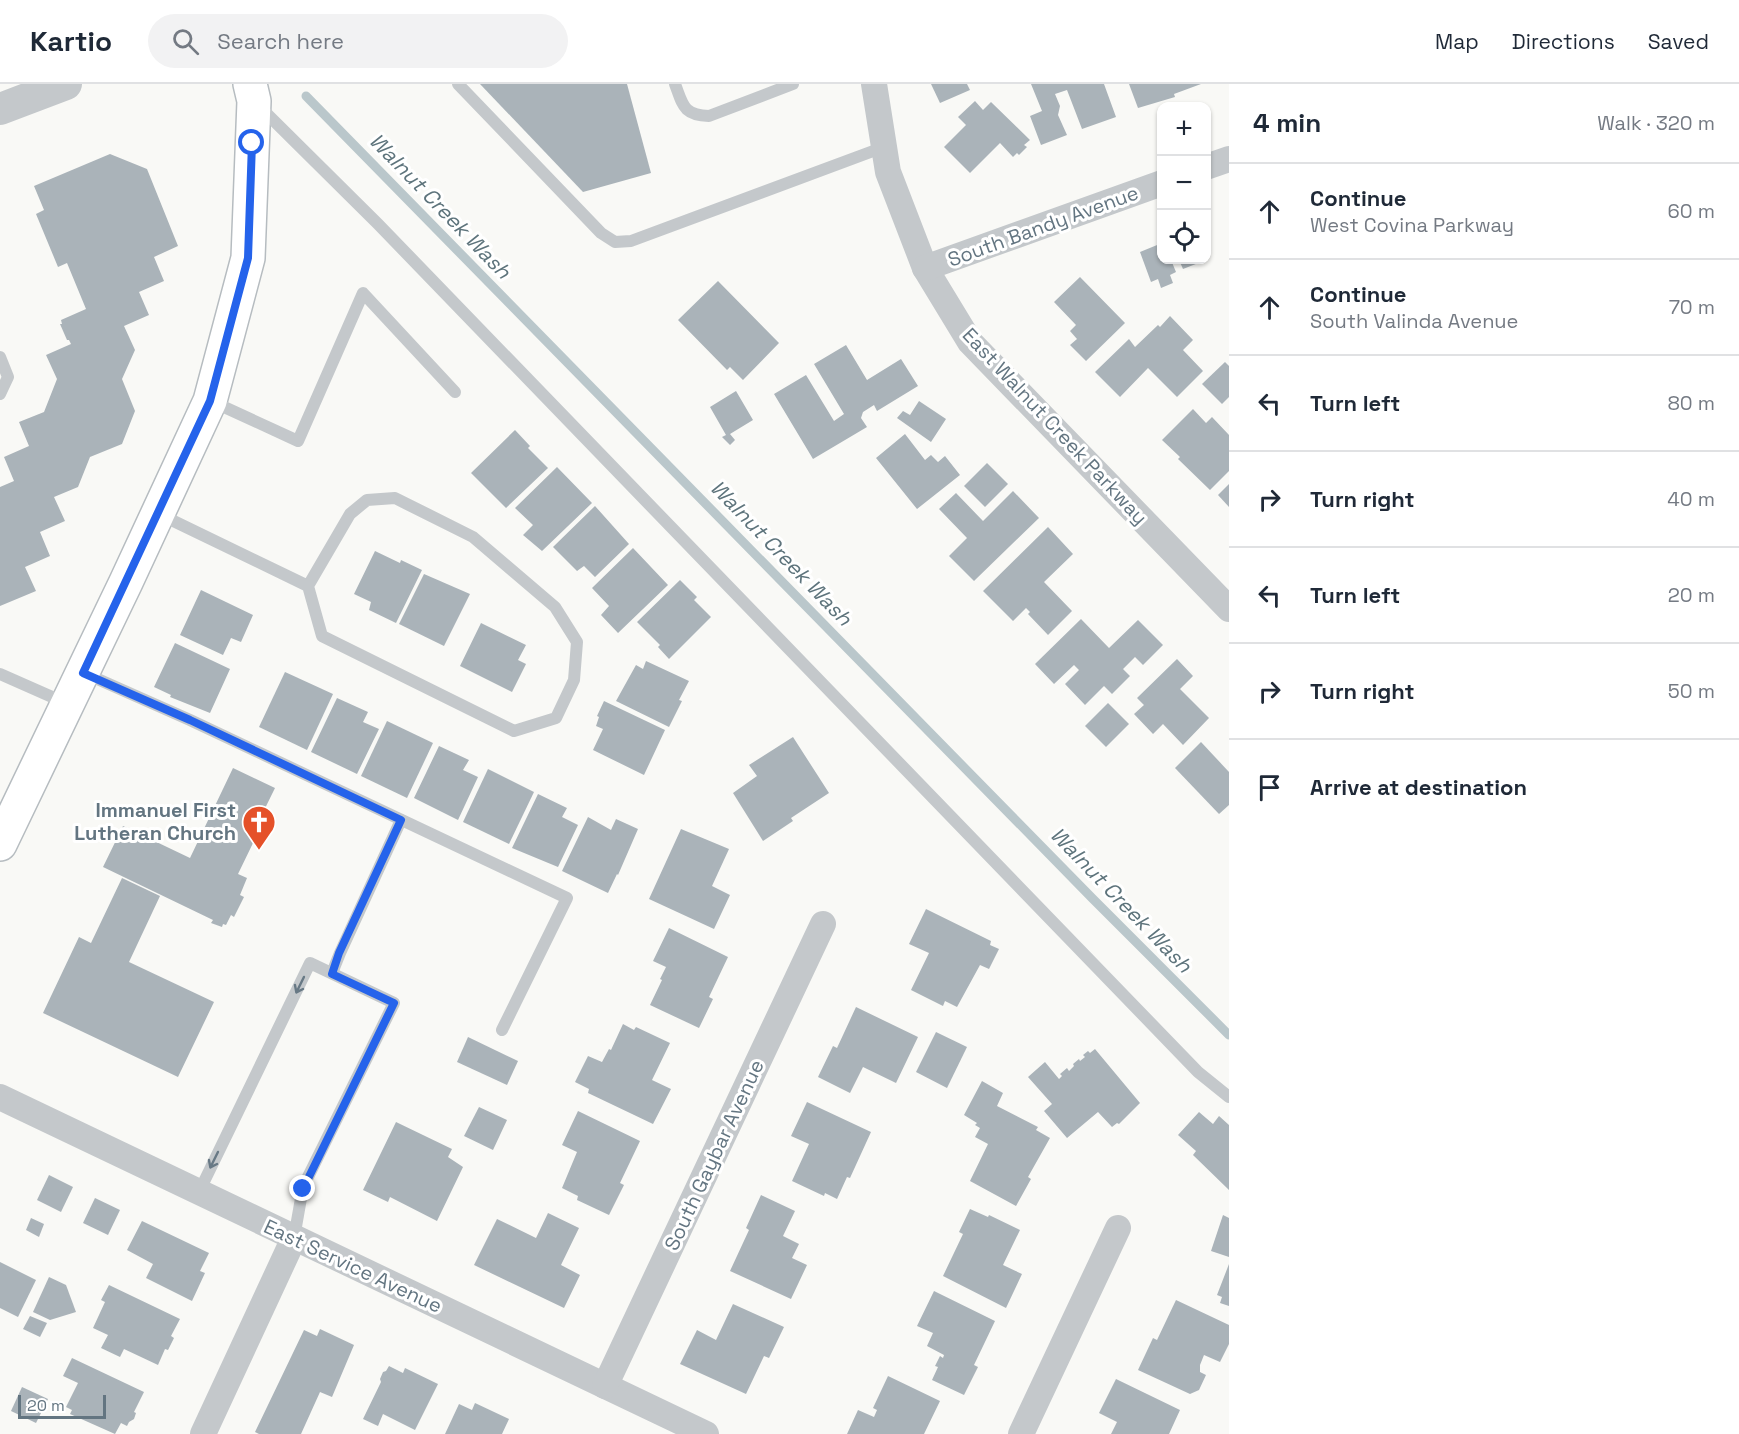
<!DOCTYPE html>
<meta charset="utf-8">
<style>
body{margin:0;font-family:"Space Grotesk",sans-serif;background:#f2f2f3;color:#1f2937}
.controls{position:absolute;right:18px;top:18px;display:grid;overflow:hidden;border-radius:12px;box-shadow:0 2px 4px #0004}
.controls button{width:54px;height:54px;display:grid;place-items:center;padding:0;border:0;border-bottom:2px solid #e0e1e3;background:#fff;color:#1f2937;font:30px sans-serif}
.scale{position:absolute;left:18px;bottom:15px;width:88px;box-sizing:border-box;padding-left:6px;border:3px solid #637581;border-top:0;font-size:16px;line-height:21px;white-space:nowrap;color:#637581;-webkit-text-stroke:4px #fff;paint-order:stroke}
.stop{position:absolute;width:18px;height:18px;margin:-14px;border:4px solid #2563eb;border-radius:50%;background:#fff}
.stop.end{background:#2563eb;border-color:#fff;box-shadow:0 2px 6px #0008}
.list{margin:0;padding:0;list-style:none}
h2{display:flex;justify-content:space-between;align-items:center;height:78px;margin:0;padding:0 24px;font-size:26px}
h2 small{font-size:20px;font-weight:400;color:#747a83}
.list li{display:grid;grid-template-columns:39px 1fr auto;gap:18px;align-items:center;box-sizing:border-box;height:96px;padding:0 24px;border-top:2px solid #e0e1e3}
.list b{display:block;font-size:22px;white-space:nowrap}
.list p{margin:0;font-size:20px;white-space:nowrap;color:#747a83}
.list em{font-size:20px;font-style:normal;color:#747a83}
.icon{flex:none;width:33px;height:33px;fill:none;stroke:currentColor;stroke-width:2;stroke-linecap:round;stroke-linejoin:round}
.map{position:relative;flex:none;width:1229px;height:1350px;overflow:hidden}
header{display:flex;align-items:center;gap:36px;box-sizing:border-box;height:84px;padding:0 30px;background:#fff;border-bottom:2px solid #e0e1e3}
header strong{font-size:28px}
nav{display:flex;gap:33px;margin-inline-start:auto;font-size:21px}
.search{width:420px;height:54px;background:#f2f2f3;display:flex;align-items:center;gap:15px;box-sizing:border-box;padding:0 21px;border-radius:33px;color:#747a83;font-size:22px}
main{display:flex}
aside{flex:1;background:#fff}
.map>svg:first-child{display:block}
</style>
<header>
<strong>Kartio</strong>
<div class="search"><svg class="icon" aria-label="search" viewBox="0 0 24 24"><circle cx="10" cy="10" r="6"/><path d="M15 15l6 6"/></svg>Search here</div>
<nav><a>Map</a><a>Directions</a><a>Saved</a></nav>
</header>
<main>
<div class="map">
<svg width="1229" height="1350" viewBox="0 0 1229 1350">
<rect width="100%" height="100%" fill="#f9f9f6"/>
<g fill="none" stroke-linecap="round" stroke-linejoin="round">
<path stroke="#bac7cb" stroke-width="9" d="M 306,12 L 1093,815 L 1229,951"/>
</g>
<g fill="#aab3b9">
<path d="M 480,0 L 627,0 L 651,89 L 583,108 Z"/>
<path d="M 931,0 L 967,0 L 970,6 L 940,19 Z"/>
<path d="M 1031,0 L 1104,0 L 1116,33 L 1082,45 L 1067,6 L 1055,10 L 1060,22 L 1058,31 L 1067,51 L 1041,61 L 1030,32 L 1042,27 Z"/>
<path d="M 1129,0 L 1201,0 L 1174,10 L 1175,13 L 1138,24 Z"/>
<path d="M 975,17 L 983,26 L 991,18 L 1030,56 L 1024,61 L 1027,63 L 1019,71 L 1017,69 L 1013,73 L 1000,59 L 970,89 L 944,63 L 966,41 L 958,33 Z"/>
<path d="M 110,70 L 147,85 L 178,162 L 154,173 L 164,197 L 139,208 L 149,231 L 124,242 L 135,266 L 122,295 L 135,327 L 122,360 L 90,373 L 78,403 L 54,413 L 65,437 L 40,448 L 50,472 L 25,483 L 36,507 L 0,522 L 0,403 L 14,397 L 4,373 L 29,362 L 19,338 L 44,328 L 57,295 L 46,271 L 71,260 L 69,256 L 67,256 L 60,240 L 62,240 L 61,236 L 86,225 L 67,179 L 58,183 L 36,130 L 44,126 L 34,102 Z"/>
<path d="M 1162,159 L 1162,176 L 1171,176 L 1176,188 L 1170,191 L 1173,199 L 1161,204 L 1158,195 L 1151,198 L 1140,168 Z"/>
<path d="M 1179,176 L 1206,176 L 1183,185 Z"/>
<path d="M 1080,193 L 1125,239 L 1086,277 L 1070,261 L 1077,255 L 1070,247 L 1076,241 L 1054,218 Z"/>
<path d="M 718,197 L 779,259 L 743,296 L 730,283 L 727,286 L 678,236 Z"/>
<path d="M 1170,232 L 1193,256 L 1183,266 L 1203,287 L 1177,313 L 1148,284 L 1120,313 L 1095,288 L 1129,255 L 1135,263 L 1158,241 L 1160,243 Z"/>
<path d="M 846,261 L 867,296 L 901,275 L 918,302 L 877,327 L 874,321 L 863,328 L 861,334 L 867,343 L 813,375 L 774,310 L 806,291 L 834,337 L 844,330 L 814,280 Z"/>
<path d="M 1225,278 L 1229,282 L 1229,313 L 1222,320 L 1202,300 Z"/>
<path d="M 736,307 L 753,336 L 730,350 L 735,356 L 730,361 L 722,353 L 726,351 L 710,323 Z"/>
<path d="M 919,317 L 946,335 L 931,358 L 897,334 L 903,327 L 910,331 Z"/>
<path d="M 1193,325 L 1206,339 L 1212,333 L 1229,351 L 1229,387 L 1210,406 L 1178,375 L 1180,373 L 1162,356 Z"/>
<path d="M 515,346 L 530,362 L 528,364 L 548,384 L 506,424 L 471,389 Z"/>
<path d="M 905,350 L 925,376 L 931,371 L 938,378 L 945,372 L 960,391 L 917,425 L 876,374 Z"/>
<path d="M 987,379 L 1008,400 L 985,423 L 964,402 Z"/>
<path d="M 557,383 L 592,419 L 542,467 L 523,451 L 533,441 L 515,424 Z"/>
<path d="M 1229,400 L 1229,423 L 1218,411 Z"/>
<path d="M 1013,407 L 1039,434 L 974,497 L 949,472 L 967,454 L 939,425 L 956,409 L 983,437 Z"/>
<path d="M 595,422 L 629,460 L 595,493 L 584,482 L 577,487 L 553,463 Z"/>
<path d="M 1048,443 L 1073,470 L 1044,498 L 1072,527 L 1048,551 L 1028,530 L 1030,528 L 1026,524 L 1013,537 L 983,507 Z"/>
<path d="M 633,464 L 668,501 L 618,549 L 601,531 L 609,522 L 592,504 Z"/>
<path d="M 375,467 L 400,479 L 401,476 L 422,486 L 396,539 L 369,526 L 371,518 L 354,510 Z"/>
<path d="M 424,490 L 470,510 L 444,562 L 399,540 Z"/>
<path d="M 680,496 L 697,513 L 694,516 L 711,533 L 669,575 L 658,563 L 660,561 L 637,538 Z"/>
<path d="M 201,506 L 253,531 L 241,558 L 231,554 L 223,571 L 180,551 Z"/>
<path d="M 1081,535 L 1109,564 L 1138,536 L 1163,561 L 1143,581 L 1135,573 L 1123,585 L 1130,592 L 1112,610 L 1104,602 L 1085,621 L 1065,600 L 1079,586 L 1074,581 L 1054,600 L 1035,580 Z"/>
<path d="M 481,539 L 526,561 L 518,576 L 526,580 L 512,608 L 460,582 Z"/>
<path d="M 175,559 L 230,585 L 210,629 L 170,613 L 171,611 L 154,603 Z"/>
<path d="M 1177,575 L 1193,592 L 1180,605 L 1209,634 L 1183,661 L 1163,640 L 1153,650 L 1134,630 L 1144,621 L 1137,614 Z"/>
<path d="M 646,577 L 689,597 L 679,616 L 682,617 L 669,643 L 616,617 L 636,581 L 643,585 Z"/>
<path d="M 285,588 L 333,610 L 307,666 L 259,643 Z"/>
<path d="M 337,614 L 368,628 L 363,638 L 379,645 L 357,690 L 311,668 Z"/>
<path d="M 604,617 L 665,646 L 644,691 L 593,666 L 603,645 L 596,642 L 599,633 L 597,632 Z"/>
<path d="M 1108,619 L 1129,640 L 1106,663 L 1085,642 Z"/>
<path d="M 387,637 L 433,659 L 407,714 L 361,692 Z"/>
<path d="M 793,653 L 829,709 L 791,734 L 793,737 L 763,757 L 733,709 L 757,692 L 749,681 Z"/>
<path d="M 1201,658 L 1229,688 L 1229,721 L 1219,730 L 1175,684 Z"/>
<path d="M 439,662 L 469,676 L 463,686 L 478,693 L 458,736 L 414,714 Z"/>
<path d="M 233,684 L 275,704 L 250,755 L 254,757 L 238,790 L 247,794 L 240,811 L 244,813 L 234,833 L 231,831 L 226,841 L 223,840 L 222,843 L 211,839 L 213,836 L 103,783 L 123,742 L 190,774 Z"/>
<path d="M 488,685 L 534,708 L 509,760 L 463,738 Z"/>
<path d="M 538,710 L 567,724 L 562,733 L 578,741 L 558,783 L 512,764 Z"/>
<path d="M 588,733 L 611,746 L 616,735 L 638,745 L 618,791 L 617,790 L 608,809 L 562,787 Z"/>
<path d="M 681,745 L 729,765 L 712,802 L 730,811 L 714,845 L 649,815 Z"/>
<path d="M 122,794 L 160,812 L 129,878 L 214,918 L 178,993 L 43,929 L 79,853 L 91,859 Z"/>
<path d="M 926,825 L 991,857 L 990,861 L 999,865 L 989,885 L 980,881 L 957,923 L 945,917 L 943,922 L 911,906 L 929,869 L 909,860 Z"/>
<path d="M 669,844 L 728,873 L 709,913 L 713,915 L 699,944 L 650,921 L 662,896 L 660,895 L 666,883 L 653,877 Z"/>
<path d="M 856,923 L 918,953 L 896,999 L 863,983 L 850,1009 L 818,993 L 833,962 L 837,964 Z"/>
<path d="M 623,940 L 634,946 L 636,943 L 670,959 L 652,996 L 671,1005 L 653,1040 L 588,1009 L 589,1005 L 575,998 L 588,972 L 602,978 L 609,965 L 611,966 Z"/>
<path d="M 936,948 L 967,963 L 947,1004 L 916,988 Z"/>
<path d="M 468,953 L 518,977 L 507,1001 L 457,978 Z"/>
<path d="M 1095,965 L 1140,1019 L 1119,1040 L 1117,1039 L 1112,1043 L 1098,1028 L 1067,1054 L 1044,1027 L 1052,1020 L 1028,993 L 1045,978 L 1059,995 L 1062,992 L 1060,990 L 1067,984 L 1069,987 L 1074,982 L 1073,980 L 1079,975 L 1080,977 L 1085,973 L 1083,971 L 1088,967 L 1090,969 Z"/>
<path d="M 982,997 L 1003,1009 L 997,1022 L 1038,1043 L 1036,1046 L 1050,1054 L 1028,1093 L 1031,1095 L 1016,1122 L 970,1097 L 988,1060 L 975,1053 L 980,1044 L 975,1041 L 977,1039 L 964,1031 Z"/>
<path d="M 807,1018 L 871,1048 L 850,1094 L 847,1093 L 837,1115 L 825,1109 L 824,1112 L 792,1097 L 809,1060 L 791,1052 Z"/>
<path d="M 479,1023 L 507,1036 L 493,1066 L 464,1052 Z"/>
<path d="M 578,1027 L 640,1057 L 620,1099 L 624,1101 L 609,1131 L 577,1116 L 578,1112 L 562,1104 L 577,1068 L 562,1061 Z"/>
<path d="M 1199,1028 L 1213,1040 L 1219,1032 L 1229,1041 L 1229,1106 L 1193,1071 L 1196,1067 L 1178,1051 Z"/>
<path d="M 396,1038 L 452,1065 L 448,1073 L 463,1083 L 437,1137 L 390,1113 L 388,1118 L 363,1106 Z"/>
<path d="M 49,1091 L 73,1103 L 61,1128 L 37,1116 Z"/>
<path d="M 761,1111 L 795,1127 L 783,1152 L 799,1160 L 792,1174 L 807,1181 L 791,1215 L 730,1187 L 749,1146 L 746,1144 Z"/>
<path d="M 95,1114 L 120,1126 L 108,1151 L 83,1139 Z"/>
<path d="M 970,1125 L 988,1133 L 989,1131 L 1020,1146 L 1003,1181 L 1022,1190 L 1006,1224 L 943,1192 L 963,1150 L 959,1148 Z"/>
<path d="M 548,1129 L 579,1144 L 561,1181 L 580,1191 L 564,1224 L 474,1181 L 497,1135 L 536,1154 Z"/>
<path d="M 1223,1131 L 1229,1134 L 1229,1173 L 1211,1167 Z"/>
<path d="M 31,1134 L 44,1140 L 39,1153 L 26,1146 Z"/>
<path d="M 142,1137 L 209,1169 L 200,1187 L 205,1189 L 192,1217 L 146,1194 L 153,1180 L 127,1166 Z"/>
<path d="M 0,1178 L 36,1196 L 18,1233 L 0,1224 Z"/>
<path d="M 1229,1180 L 1229,1222 L 1220,1219 L 1222,1213 L 1217,1211 Z"/>
<path d="M 49,1193 L 66,1201 L 76,1228 L 50,1236 L 33,1228 Z"/>
<path d="M 109,1201 L 180,1235 L 171,1252 L 174,1254 L 168,1266 L 165,1265 L 158,1281 L 124,1265 L 120,1273 L 101,1264 L 108,1251 L 93,1244 L 105,1218 L 101,1216 Z"/>
<path d="M 934,1207 L 995,1237 L 974,1281 L 978,1283 L 964,1311 L 932,1296 L 938,1283 L 935,1282 L 940,1272 L 943,1274 L 944,1271 L 927,1262 L 933,1249 L 917,1242 Z"/>
<path d="M 1176,1216 L 1229,1241 L 1229,1260 L 1220,1278 L 1204,1271 L 1200,1281 L 1200,1288 L 1206,1291 L 1199,1306 L 1190,1310 L 1138,1286 L 1153,1254 L 1157,1256 Z"/>
<path d="M 733,1220 L 784,1243 L 769,1274 L 764,1272 L 746,1310 L 680,1280 L 697,1246 L 716,1256 Z"/>
<path d="M 30,1232 L 47,1239 L 40,1253 L 23,1245 Z"/>
<path d="M 320,1245 L 354,1261 L 332,1313 L 320,1308 L 301,1350 L 259,1350 L 255,1348 L 304,1246 L 317,1252 Z"/>
<path d="M 72,1274 L 144,1308 L 134,1328 L 136,1329 L 134,1335 L 129,1338 L 127,1342 L 121,1339 L 115,1350 L 70,1330 L 72,1326 L 66,1323 L 78,1299 L 63,1292 Z"/>
<path d="M 389,1282 L 403,1289 L 405,1284 L 438,1300 L 415,1346 L 383,1330 L 378,1342 L 363,1335 L 381,1298 L 380,1295 L 383,1288 L 386,1287 Z"/>
<path d="M 888,1292 L 940,1317 L 924,1350 L 847,1350 L 858,1326 L 874,1333 L 877,1326 L 873,1324 Z"/>
<path d="M 1116,1295 L 1180,1326 L 1169,1350 L 1111,1350 L 1117,1338 L 1099,1329 Z"/>
<path d="M 22,1303 L 48,1315 L 36,1339 L 11,1327 Z"/>
<path d="M 475,1319 L 509,1335 L 502,1350 L 445,1350 L 459,1320 L 472,1326 Z"/>
</g>
<g fill="none" stroke-linecap="round" stroke-linejoin="round">
<g stroke="#b6bcc0" stroke-width="36">
<path id="secondary" d="M 0,760 L 126,498 L 210,317 L 248,174 L 254,17 L 250,0"/>
</g>
<g stroke="#c4c8cb" stroke-width="12">
<path d="M 458,0 L 601,149 L 615,158 L 631,157 L 884,63"/>
<path d="M 675,0 C 683,21 683,31 709,32 L 793,0"/>
<path d="M 259,22 L 378,140 L 1198,988 L 1229,1013"/>
<path d="M 0,273 L 8,293 L 0,310"/>
<path d="M 211,317 L 298,357 L 363,209 L 455,308"/>
<path d="M 159,430 L 308,502 L 322,552 L 514,647 L 556,634 L 574,596 L 577,558 L 555,523 L 473,453 L 395,414 L 367,416 L 350,430 L 308,502"/>
<path d="M 84,589 L 190,636 L 567,814 L 502,946"/>
<path d="M 0,590 L 68,620"/>
<path d="M 332,889 L 340,869 L 401,736"/>
<path d="M 199,1108 L 310,879 L 394,919 L 303,1103 L 294,1154"/>
</g>
<g stroke="#c4c8cb" stroke-width="26">
<path d="M 874,0 L 888,88 L 925,184 L 970,258 L 1229,525"/>
<path d="M 1206,83 L 1229,75"/>
<path d="M 925,184 L 1162,99"/>
<path d="M 0,1013 L 706,1350"/>
<path d="M 605,1302 L 823,840"/>
<path d="M 203,1350 L 294,1154"/>
<path d="M 1021,1350 L 1118,1144"/>
</g>
<path stroke="#c4c8cb" stroke-width="32" d="M 0,25 L 66,0"/>
<use href="#secondary" stroke="#fff" stroke-width="33"/>
</g>
<defs><path id="oneway-shaft" d="M-6 0H5M1.5-3L5.5 0L1.5 3" fill="none" stroke-width="1.6" stroke-linecap="round" stroke-linejoin="round" transform="scale(1.5)"/></defs>
<g stroke="#687985">
<use href="#oneway-shaft" transform="translate(300 901) rotate(116)"/>
<use href="#oneway-shaft" transform="translate(214 1076) rotate(116)"/>
</g>
<g fill="none" stroke-linecap="round" stroke-linejoin="round">
<path stroke="#2563eb" stroke-width="8" d="M 252,59 L 248,174 L 210,317 L 83,589 L 190,636 L 401,736 L 339,869 L 332,890 L 394,919 L 303,1105"/>
</g>
<defs>
<g id="church-pin" transform="scale(1.725)"><path d="M0 17L-7.5 6A9.5 9.5 0 1 1 7.5 6Z" fill="#e55129" stroke="#fff"/><path d="M-1.2-6h2.4v3.5h3.3v2.4h-3.3V6h-2.4V-.1h-3.3v-2.4h3.3Z" fill="#fff"/></g>
</defs>
<g fill-rule="evenodd">
<use href="#church-pin" x="259" y="738"/>
</g>
<g text-anchor="middle" stroke-width="6" stroke-linejoin="round" paint-order="stroke">
<g font-size="20" fill="#637581" stroke="#fff">
<text transform="translate(1043 142) rotate(-20)" y="7">South Bandy Avenue</text>
<text transform="translate(1055 342) rotate(47)" y="7">East Walnut Creek Parkway</text>
<text transform="translate(714 1071) rotate(-65)" y="7">South Gaybar Avenue</text>
<text transform="translate(353 1182) rotate(25)" y="7">East Service Avenue</text>
</g>
<g font-size="20" font-weight="bold" fill="#637581" stroke="#fff" text-anchor="end">
<text x="236" y="733">Immanuel First<tspan x="236" dy="23">Lutheran Church</tspan></text>
</g>
<g font-size="21" font-style="italic" fill="#5e747c" stroke="#fff">
<text transform="translate(440 122) rotate(46)" y="7">Walnut Creek Wash</text>
<text transform="translate(781 469) rotate(46)" y="7">Walnut Creek Wash</text>
<text transform="translate(1121 816) rotate(46)" y="7">Walnut Creek Wash</text>
</g>
</g>
</svg>
<div class="controls">
<button>+</button>
<button>−</button>
<button><svg class="icon" aria-label="locate" viewBox="0 0 24 24"><circle cx="12" cy="12" r="6"/><path d="M12 2v4M12 18v4M2 12h4M18 12h4"/></svg></button>
</div>
<div class="scale">20 m</div>
<div class="stop" style="left:252px;top:59px"></div>
<div class="stop end" style="left:303px;top:1105px"></div>
</div>
<aside>
<h2>4 min<small>Walk · 320 m</small></h2>
<ul class="list">
<li><svg class="icon" aria-label="ahead" viewBox="0 0 24 24"><path d="M12 20V5M6 11l6-6 6 6"/></svg><div><b>Continue</b><p>West Covina Parkway</p></div><em>60 m</em></li>
<li><svg class="icon" aria-label="ahead" viewBox="0 0 24 24"><path d="M12 20V5M6 11l6-6 6 6"/></svg><div><b>Continue</b><p>South Valinda Avenue</p></div><em>70 m</em></li>
<li><svg class="icon" aria-label="left" viewBox="0 0 24 24"><path d="M17 20v-9H6M10 6l-5 5 5 5"/></svg><div><b>Turn left</b></div><em>80 m</em></li>
<li><svg class="icon" aria-label="right" viewBox="0 0 24 24"><path d="M7 20v-9h11M14 6l5 5-5 5"/></svg><div><b>Turn right</b></div><em>40 m</em></li>
<li><svg class="icon" aria-label="left" viewBox="0 0 24 24"><path d="M17 20v-9H6M10 6l-5 5 5 5"/></svg><div><b>Turn left</b></div><em>20 m</em></li>
<li><svg class="icon" aria-label="right" viewBox="0 0 24 24"><path d="M7 20v-9h11M14 6l5 5-5 5"/></svg><div><b>Turn right</b></div><em>50 m</em></li>
<li><svg class="icon" aria-label="arrive" viewBox="0 0 24 24"><path d="M6 21V4h12l-3 4 3 4H6"/></svg><div><b>Arrive at destination</b></div></li>
</ul>
</aside>
</main>
